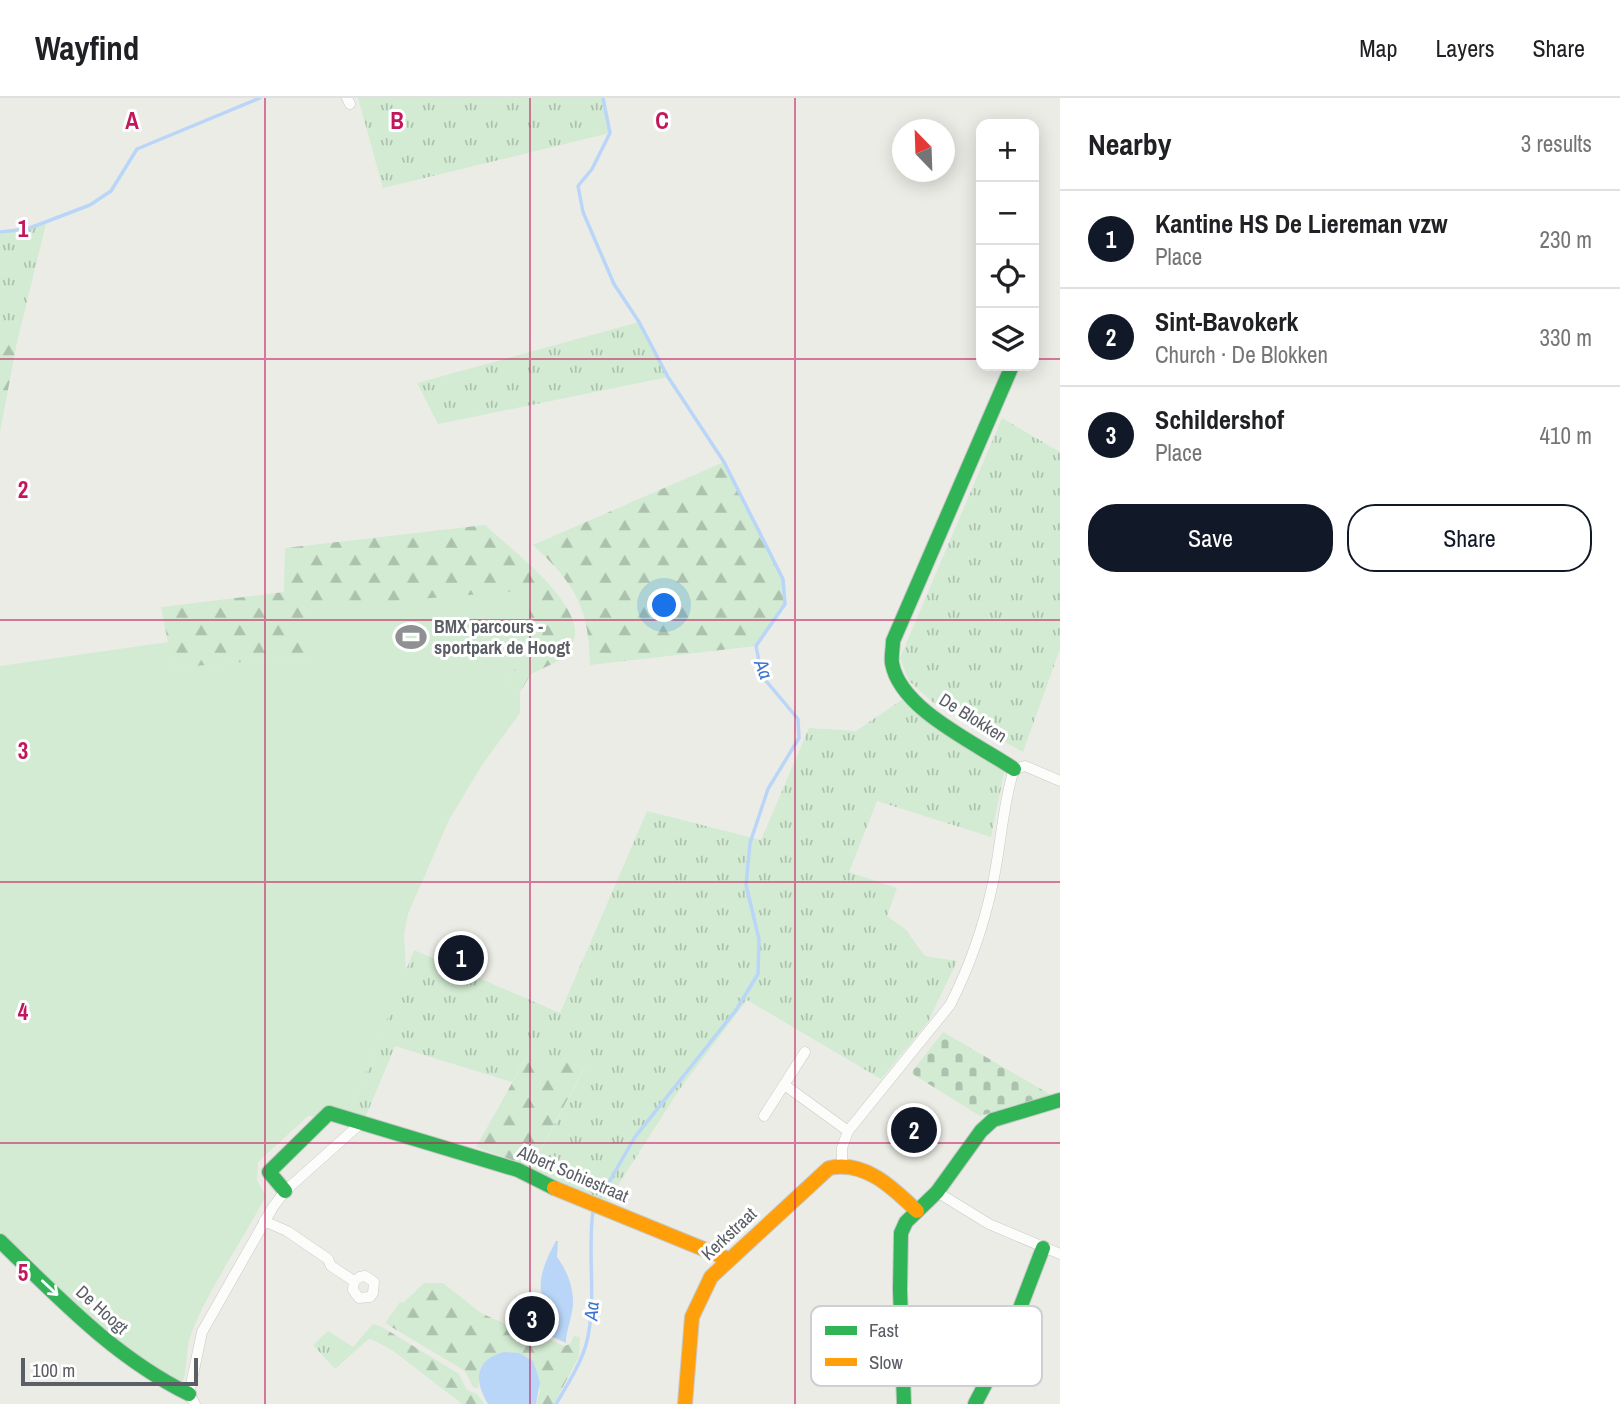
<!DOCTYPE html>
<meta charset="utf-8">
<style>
body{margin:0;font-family:"Archivo Narrow",sans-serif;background:#f2f2f2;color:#202124}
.controls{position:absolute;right:21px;top:21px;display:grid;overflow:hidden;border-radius:14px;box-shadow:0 4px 18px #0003}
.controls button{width:63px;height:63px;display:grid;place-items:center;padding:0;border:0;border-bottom:2px solid #e0e0e0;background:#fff;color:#202124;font:35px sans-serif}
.compass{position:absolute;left:892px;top:21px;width:63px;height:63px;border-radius:50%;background:#fff;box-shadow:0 4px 18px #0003;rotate:337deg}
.scale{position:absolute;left:21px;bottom:18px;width:177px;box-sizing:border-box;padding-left:7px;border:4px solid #5b5e65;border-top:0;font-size:19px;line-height:24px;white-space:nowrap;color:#5b5e65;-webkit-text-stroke:5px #fff;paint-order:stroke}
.you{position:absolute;left:665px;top:508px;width:24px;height:24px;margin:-18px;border:5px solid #fff;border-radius:50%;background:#1a73e8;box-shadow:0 0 0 10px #1a73e833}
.badge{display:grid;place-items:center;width:46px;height:46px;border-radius:50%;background:#111827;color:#fff;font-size:23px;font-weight:700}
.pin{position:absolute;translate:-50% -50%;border:4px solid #fff;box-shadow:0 2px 7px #0006}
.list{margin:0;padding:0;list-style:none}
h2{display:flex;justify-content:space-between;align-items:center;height:91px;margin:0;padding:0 28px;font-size:30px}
h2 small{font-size:23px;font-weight:400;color:#757577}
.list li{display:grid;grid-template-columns:46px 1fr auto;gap:21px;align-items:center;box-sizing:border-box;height:98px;padding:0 28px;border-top:2px solid #e0e0e0}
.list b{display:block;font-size:26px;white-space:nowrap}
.list p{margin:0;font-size:23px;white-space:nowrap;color:#757577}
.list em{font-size:23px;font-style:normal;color:#757577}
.actions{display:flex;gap:14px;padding:21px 28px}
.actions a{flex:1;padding:16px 0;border:2px solid #111827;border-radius:28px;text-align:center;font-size:24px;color:#111827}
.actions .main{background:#111827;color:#fff}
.icon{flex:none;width:38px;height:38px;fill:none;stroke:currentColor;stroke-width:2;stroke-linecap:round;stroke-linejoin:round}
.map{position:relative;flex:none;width:1060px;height:1306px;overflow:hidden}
header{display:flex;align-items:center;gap:42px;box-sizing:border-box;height:98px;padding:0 35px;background:#fff;border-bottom:2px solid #e0e0e0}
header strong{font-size:33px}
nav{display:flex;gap:38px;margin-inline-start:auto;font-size:24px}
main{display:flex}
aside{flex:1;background:#fff}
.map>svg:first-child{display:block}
</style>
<header>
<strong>Wayfind</strong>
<nav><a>Map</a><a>Layers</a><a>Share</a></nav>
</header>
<main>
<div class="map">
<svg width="1060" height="1306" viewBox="0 0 1060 1306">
<defs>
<pattern id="grass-tufts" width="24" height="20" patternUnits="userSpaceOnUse" patternTransform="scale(1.75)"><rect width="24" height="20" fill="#d2ebd2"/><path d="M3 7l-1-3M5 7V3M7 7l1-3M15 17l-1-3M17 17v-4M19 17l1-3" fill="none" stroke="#adc2ae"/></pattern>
<pattern id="forest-firs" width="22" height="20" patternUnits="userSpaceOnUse" patternTransform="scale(1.75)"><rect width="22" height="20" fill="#d2ebd2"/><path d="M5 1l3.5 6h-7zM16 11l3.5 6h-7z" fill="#adc2ae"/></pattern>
<pattern id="cemetery-stones" width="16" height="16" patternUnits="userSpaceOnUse" patternTransform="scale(1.75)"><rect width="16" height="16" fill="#d2ebd2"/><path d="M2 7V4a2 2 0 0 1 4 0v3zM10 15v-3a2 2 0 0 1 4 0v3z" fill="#adc2ae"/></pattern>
</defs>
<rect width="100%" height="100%" fill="#ecece6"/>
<g fill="url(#grass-tufts)">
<path d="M 358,0 L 603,0 L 610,35 L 383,90 Z"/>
<path d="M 46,126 L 17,244 L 0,244 L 0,136 Z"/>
<path d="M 639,224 L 668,279 L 438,326 L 417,285 Z"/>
<path d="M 1002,320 L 1060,354 L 1060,551 L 1023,654 L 935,606 L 909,583 L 900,560 Z"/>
<path d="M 903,601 L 1000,668 L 1004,675 L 991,739 L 877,703 L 849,774 L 897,790 L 887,818 L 905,831 L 925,858 L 957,863 L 928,924 L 881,981 L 747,902 L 679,992 L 608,1103 L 530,1072 L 585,970 L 529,955 L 512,984 L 395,948 L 365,1020 L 350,1014 L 414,852 L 560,915 L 647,713 L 761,742 L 809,630 L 856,633 Z"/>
<path d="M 373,1226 L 382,1229 L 335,1271 L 313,1247 L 328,1233 L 353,1249 Z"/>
</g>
<g fill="url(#forest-firs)">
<path d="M 0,244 L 17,244 L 0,334 Z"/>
<path d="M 724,364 L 783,481 L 785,506 L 756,548 L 590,567 C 589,509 575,486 533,447 Z"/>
<path d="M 485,427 C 511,451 570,495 575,531 C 576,539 571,550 569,558 L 531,576 L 520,594 L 505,584 L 527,554 L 304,510 L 314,558 L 173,570 L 161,509 L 284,494 L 285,450 Z"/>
<path d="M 529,955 L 585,969 L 531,1069 L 476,1049 Z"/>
<path d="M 424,1185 L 443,1185 L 481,1215 L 536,1240 L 546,1240 L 564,1248 L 570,1246 L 574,1238 L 580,1239 L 579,1258 L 554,1306 L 536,1306 L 540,1293 L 533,1263 C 508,1248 502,1255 480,1270 L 478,1290 L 473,1289 L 465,1273 L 385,1225 L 400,1204 L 403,1205 Z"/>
<path d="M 382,1229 L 459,1276 L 467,1292 L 477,1296 L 484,1306 L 462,1306 L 392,1252 L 369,1240 Z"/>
</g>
<path fill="url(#cemetery-stones)" d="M 943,934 L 1051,997 L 980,1018 L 911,975 Z"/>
<path fill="#d2ebd2" d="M 531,492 L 527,554 L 505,584 L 520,594 L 520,615 L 482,667 L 449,722 L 408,816 L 404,836 L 406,873 L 350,1014 L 335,1010 L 319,1019 L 308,1018 L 258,1064 L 257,1082 L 266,1098 C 243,1141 208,1192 191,1236 C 185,1253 188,1269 183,1283 L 173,1285 L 156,1275 L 83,1212 L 0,1134 L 0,568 L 168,544 L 173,570 L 313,558 L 304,510 Z"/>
<g fill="#b9d6f8">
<path d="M 556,1143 L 558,1143 L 557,1159 C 569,1175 577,1198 571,1218 C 569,1229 566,1234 566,1245 L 551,1238 L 554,1218 C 531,1195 542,1168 556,1143 Z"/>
<path d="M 504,1254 L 519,1255 L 533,1263 L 540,1284 L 536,1306 L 488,1306 C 474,1283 474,1262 504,1254 Z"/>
</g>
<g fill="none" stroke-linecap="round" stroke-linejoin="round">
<g stroke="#b9d6f8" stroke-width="3.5">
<path d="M 0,134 L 27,131 L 90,107 L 111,93 L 137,51 L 260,0"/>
<path d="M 601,1098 L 635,1039 L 736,912 L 758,876 L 759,841 L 746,787 L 750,745 L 768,691 L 799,640 L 798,621 L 762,578 L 756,548 L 785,506 L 783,481 L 724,364 L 668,279 L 639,224 L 614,186 L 583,114 L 578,88 L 592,71 L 610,35 L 603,0"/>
<path d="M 556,1306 C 567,1287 582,1264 587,1243 C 597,1200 587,1156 593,1113"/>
</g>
<g stroke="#c9cac8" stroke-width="11">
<g id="street">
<path d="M 347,0 L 350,6"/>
<path d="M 786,988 L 848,1033"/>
<path d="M 764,1018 L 805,954"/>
<path d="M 842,1065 L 842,1050 L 848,1033 L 950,907 C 969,870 983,830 992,789 C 1001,750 1002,709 1014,671 L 1025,668 L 1060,683"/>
<path d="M 937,1094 L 989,1126 L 1060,1156"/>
<path d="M 264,1123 L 287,1133 L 328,1161 L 331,1168 L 354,1183 L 353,1192 L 359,1200 L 370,1199 L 373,1195 L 374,1184 L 365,1178 L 360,1179 L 354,1183"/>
<path d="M 195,1306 L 189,1296 L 202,1234 L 273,1109 L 285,1093 L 360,1026"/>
</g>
</g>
<g stroke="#c7c8c7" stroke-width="16">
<g id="fast">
<path d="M 1012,268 L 893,543 C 893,550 891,558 892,565 C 900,612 978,646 1014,671"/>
<path d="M 285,1093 L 269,1074 L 329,1015 L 518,1072 L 554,1090"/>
<path d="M 0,1143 C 59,1200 114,1259 189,1296"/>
<path d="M 904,1306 L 900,1192 L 901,1135 L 906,1124 L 937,1094 L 981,1033 L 993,1022 L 1060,1002"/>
<path d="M 975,1306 L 1007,1244 L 1043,1150"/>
</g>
</g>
<g stroke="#c7c8c7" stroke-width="16">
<g id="slow">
<path d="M 554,1090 L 728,1161"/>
<path d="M 685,1306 L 692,1219 L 711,1179 L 829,1070 C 865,1062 893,1090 917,1113"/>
</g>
</g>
<use href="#street" stroke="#fcfcfb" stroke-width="10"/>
<use href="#fast" stroke="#30b455" stroke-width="14"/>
<use href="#slow" stroke="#ff9f0a" stroke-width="14"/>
</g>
<defs><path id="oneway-shaft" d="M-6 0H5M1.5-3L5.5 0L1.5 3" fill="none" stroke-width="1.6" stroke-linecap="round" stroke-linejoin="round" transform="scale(1.75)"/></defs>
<use stroke="#fff" href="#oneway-shaft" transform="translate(50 1190) rotate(43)"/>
<path fill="none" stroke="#c2185b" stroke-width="2" stroke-opacity="0.55" d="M 265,0 L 265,1306M 530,0 L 530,1306M 795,0 L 795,1306M 0,261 L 981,261M 1034,261 L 1060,261M 0,522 L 1060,522M 0,784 L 1060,784M 0,1045 L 1060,1045"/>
<defs>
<g id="stadium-bare" transform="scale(2.415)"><path d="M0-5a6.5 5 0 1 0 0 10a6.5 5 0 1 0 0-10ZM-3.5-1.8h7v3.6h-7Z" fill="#8e9092" stroke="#fff" stroke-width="2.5" paint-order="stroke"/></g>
</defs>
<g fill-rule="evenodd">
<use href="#stadium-bare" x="411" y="539"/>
</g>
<g text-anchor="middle" stroke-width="6" stroke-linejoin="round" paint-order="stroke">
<g font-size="18" font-weight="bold" fill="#5b5e65" stroke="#fff" text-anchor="start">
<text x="434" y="535">BMX parcours -<tspan x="434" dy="21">sportpark de Hoogt</tspan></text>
</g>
<g font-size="18" fill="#5b5e65" stroke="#fff">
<text transform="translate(973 620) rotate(32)" y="6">De Blokken</text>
<text transform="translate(573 1076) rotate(23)" y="6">Albert Sohiestraat</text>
<text transform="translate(729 1136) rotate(-43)" y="6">Kerkstraat</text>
<text transform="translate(102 1212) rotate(42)" y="6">De Hoogt</text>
</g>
<g font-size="19" font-style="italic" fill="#3871cf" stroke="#fff">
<text transform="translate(764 571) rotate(68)" y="7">Aa</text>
<text transform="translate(591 1213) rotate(-85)" y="7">Aa</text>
</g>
</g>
<rect x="811" y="1208" width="231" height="80" rx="10" fill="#fff" stroke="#cecfd1" stroke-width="2"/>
<rect x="825" y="1228" width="32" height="9" fill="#30b455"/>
<rect x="825" y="1260" width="32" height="8" fill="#ff9f0a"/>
<g font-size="19" fill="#5b5e65">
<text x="869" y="1239">Fast</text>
<text x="869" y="1271">Slow</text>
</g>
<g font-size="23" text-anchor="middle" font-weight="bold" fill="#c2185b" stroke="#fff" stroke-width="6" stroke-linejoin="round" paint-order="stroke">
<text x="132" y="31">A</text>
<text x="397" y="31">B</text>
<text x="662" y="31">C</text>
<text x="23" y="139">1</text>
<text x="23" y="400">2</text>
<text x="23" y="661">3</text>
<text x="23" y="922">4</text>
<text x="23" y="1183">5</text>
</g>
</svg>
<div class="controls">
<button>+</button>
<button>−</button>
<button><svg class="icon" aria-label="locate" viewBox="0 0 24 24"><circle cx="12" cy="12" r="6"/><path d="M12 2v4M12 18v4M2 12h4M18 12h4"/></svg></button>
<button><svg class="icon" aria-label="layers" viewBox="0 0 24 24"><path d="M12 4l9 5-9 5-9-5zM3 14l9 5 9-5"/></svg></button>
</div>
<svg class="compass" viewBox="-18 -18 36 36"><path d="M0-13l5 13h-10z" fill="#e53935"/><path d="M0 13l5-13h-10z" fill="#757577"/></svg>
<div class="scale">100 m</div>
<div class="you"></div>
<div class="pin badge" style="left:461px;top:860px">1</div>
<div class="pin badge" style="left:914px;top:1032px">2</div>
<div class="pin badge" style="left:532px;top:1221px">3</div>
</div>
<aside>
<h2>Nearby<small>3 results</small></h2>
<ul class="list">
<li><span class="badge">1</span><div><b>Kantine HS De Liereman vzw</b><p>Place</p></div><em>230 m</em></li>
<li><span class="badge">2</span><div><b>Sint-Bavokerk</b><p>Church · De Blokken</p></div><em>330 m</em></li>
<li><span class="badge">3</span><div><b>Schildershof</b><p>Place</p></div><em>410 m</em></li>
</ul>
<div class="actions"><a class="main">Save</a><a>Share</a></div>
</aside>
</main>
